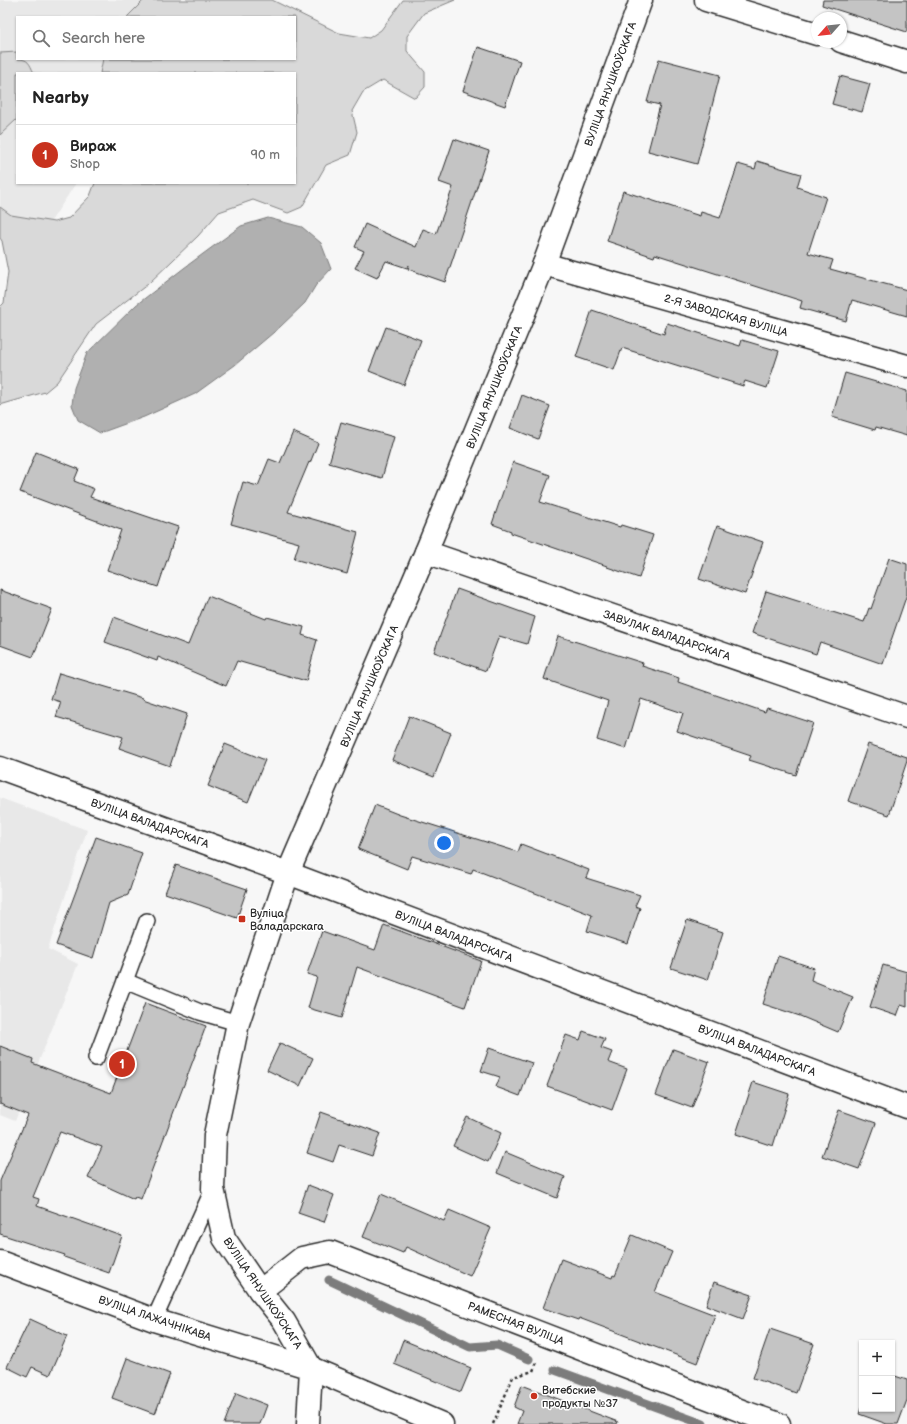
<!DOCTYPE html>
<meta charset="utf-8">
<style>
body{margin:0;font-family:"Balsamiq Sans",sans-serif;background:#f6f6f6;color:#222}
.controls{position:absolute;right:12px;bottom:12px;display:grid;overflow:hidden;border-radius:0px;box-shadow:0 1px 3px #0004}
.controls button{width:36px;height:36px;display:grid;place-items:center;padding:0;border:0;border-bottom:1px solid #e0e0e0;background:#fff;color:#222;font:20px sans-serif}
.compass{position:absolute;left:811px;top:12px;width:36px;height:36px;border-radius:50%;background:#fff;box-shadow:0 1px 3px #0004;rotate:243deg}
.you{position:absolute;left:444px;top:843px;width:14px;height:14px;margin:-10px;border:3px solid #fff;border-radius:50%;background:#1a73e8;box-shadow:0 0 0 6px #1a73e833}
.badge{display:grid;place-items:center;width:26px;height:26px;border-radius:50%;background:#c8321e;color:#fff;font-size:13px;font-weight:700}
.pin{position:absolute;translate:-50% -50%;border:2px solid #fff;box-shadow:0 1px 4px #0006}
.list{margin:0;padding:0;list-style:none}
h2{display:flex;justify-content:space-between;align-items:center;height:52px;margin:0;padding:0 16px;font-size:17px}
h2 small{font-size:13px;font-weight:400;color:#767676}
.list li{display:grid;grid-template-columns:26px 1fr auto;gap:12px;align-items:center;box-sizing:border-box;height:60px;padding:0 16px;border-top:1px solid #e0e0e0}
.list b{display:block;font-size:15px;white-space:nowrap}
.list p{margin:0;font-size:13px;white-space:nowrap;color:#767676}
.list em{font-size:13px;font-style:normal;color:#767676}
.icon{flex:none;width:22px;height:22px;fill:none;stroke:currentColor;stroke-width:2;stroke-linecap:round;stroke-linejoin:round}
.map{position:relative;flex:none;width:907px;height:1424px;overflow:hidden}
.search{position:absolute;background:#fff;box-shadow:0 1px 3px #0004;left:16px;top:16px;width:280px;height:44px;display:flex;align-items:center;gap:10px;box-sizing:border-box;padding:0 14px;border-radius:0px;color:#767676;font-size:15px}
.panel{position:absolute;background:#fff;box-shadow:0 1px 3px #0004;left:16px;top:72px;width:280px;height:112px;border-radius:0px}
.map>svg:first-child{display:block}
</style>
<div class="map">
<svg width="907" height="1424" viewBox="0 0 907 1424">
<rect width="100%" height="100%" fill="#f7f7f7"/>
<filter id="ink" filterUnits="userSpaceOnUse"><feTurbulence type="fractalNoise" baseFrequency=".025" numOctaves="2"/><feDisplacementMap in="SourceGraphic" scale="8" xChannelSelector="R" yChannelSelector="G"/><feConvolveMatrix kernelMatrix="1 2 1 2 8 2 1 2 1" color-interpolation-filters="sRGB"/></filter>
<g filter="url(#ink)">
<g fill="#e8e8e8">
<path d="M 0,0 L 192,0 L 181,17 L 17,17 L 17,59 L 155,59 L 146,73 L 17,73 L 17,183 L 76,183 L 42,235 L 0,208 Z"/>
<path d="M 0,798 L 87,830 L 48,949 L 78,964 L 15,1121 L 0,1115 Z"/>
</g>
<g fill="#d9d9d9" stroke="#828282">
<path d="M 144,0 L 272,0 L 339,33 L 369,38 L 381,30 L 403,0 L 455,0 L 424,13 L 407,36 L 407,51 L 425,72 L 425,87 L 415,98 L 383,80 L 363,92 L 352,111 L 357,132 L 350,155 L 326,165 L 302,207 L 288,213 L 253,200 L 219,212 L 198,236 L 148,284 L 96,324 L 57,382 L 45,392 L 0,405 L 0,307 L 4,303 L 8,272 L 2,241 L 0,238 L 0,207 L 11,215 L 54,222 L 69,218 L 90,196 L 95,183 L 295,183 L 295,73 L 100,73 L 103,59 L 295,59 L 295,17 L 127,17 Z"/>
<path d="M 17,52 L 17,59 C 29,59 29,63 34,73 L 17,73 L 17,119 L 0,135 L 0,53 Z"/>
</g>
<path fill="#b0b0b0" stroke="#7b7b7b" d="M 268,218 L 302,227 L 321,243 L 331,269 L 316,285 L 305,303 L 280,327 L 235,365 L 195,394 L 144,417 L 100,433 L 78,420 L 72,405 L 74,388 L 87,353 L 136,305 L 184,268 L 241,226 Z"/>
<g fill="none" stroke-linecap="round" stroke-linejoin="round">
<g stroke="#7b7b7b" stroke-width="9">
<path d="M 329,1280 L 470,1347 L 497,1345 L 529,1359"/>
<path d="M 555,1370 L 703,1424"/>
</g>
</g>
<g fill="#c4c4c4" stroke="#2b2b2b">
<path d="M 823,0 L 907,0 L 907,32 L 822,5 Z"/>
<path d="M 478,47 L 520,61 L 505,106 L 463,91 Z"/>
<path d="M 659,59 L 720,75 L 697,164 L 648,151 L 660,105 L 647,102 Z"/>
<path d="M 840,76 L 870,84 L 862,112 L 832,104 Z"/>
<path d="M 454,139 L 489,151 L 445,282 L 408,269 L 409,265 L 407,268 L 386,261 L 377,278 L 355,268 L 364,251 L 355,247 L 365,224 L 416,247 L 423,229 L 436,234 L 453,187 L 439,182 Z"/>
<path d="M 757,161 L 801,174 L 797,187 L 826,197 L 808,253 L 833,260 L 830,269 L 907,290 L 907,316 L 852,300 L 846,321 L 800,308 L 802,301 L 655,254 L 654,257 L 607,241 L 623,191 L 700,216 L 701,212 L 720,218 L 738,164 L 755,169 Z"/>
<path d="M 592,310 L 664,334 L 667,323 L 740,346 L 742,340 L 779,351 L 767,388 L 745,381 L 743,386 L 622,348 L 614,370 L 576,357 Z"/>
<path d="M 386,327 L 421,340 L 404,385 L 369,371 Z"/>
<path d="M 845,373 L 907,391 L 907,436 L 876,427 L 875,430 L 832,417 Z"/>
<path d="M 522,395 L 550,406 L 538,439 L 510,428 Z"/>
<path d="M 341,422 L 394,437 L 382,478 L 329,463 Z"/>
<path d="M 293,432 L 318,443 L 310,463 L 309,462 L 288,512 L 358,532 L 347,574 L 294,559 L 299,543 L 231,524 L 243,482 L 258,486 L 269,459 L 280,463 Z"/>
<path d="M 36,452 L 79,469 L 74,481 L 94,489 L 90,497 L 178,527 L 158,587 L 107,570 L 121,530 L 20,492 Z"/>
<path d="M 513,462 L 550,475 L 540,502 L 620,527 L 621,525 L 653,535 L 639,578 L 607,567 L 607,566 L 511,533 L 511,531 L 492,524 Z"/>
<path d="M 717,526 L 763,542 L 745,594 L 699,579 Z"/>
<path d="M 889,558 L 907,564 L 907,594 L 883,664 L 820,642 L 816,654 L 752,633 L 766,591 L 864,622 L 869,608 L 871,609 Z"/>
<path d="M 457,589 L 535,617 L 527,644 L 499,636 L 486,671 L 434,652 Z"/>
<path d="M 0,590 L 52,609 L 33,657 L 0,645 Z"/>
<path d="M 208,596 L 266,619 L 267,617 L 304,627 L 302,635 L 317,640 L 306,681 L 237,661 L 226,686 L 158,657 L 157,661 L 105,642 L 114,617 L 188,645 Z"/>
<path d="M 558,636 L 643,663 L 642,666 L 679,678 L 678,682 L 765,712 L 767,708 L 813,723 L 796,775 L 749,760 L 751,756 L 677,731 L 683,713 L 641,699 L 626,749 L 597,740 L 608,701 L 544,679 Z"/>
<path d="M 59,673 L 143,698 L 143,699 L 187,714 L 170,766 L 119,748 L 123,737 L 56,717 L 61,702 L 51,699 Z"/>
<path d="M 409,716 L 451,733 L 434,777 L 392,760 Z"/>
<path d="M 225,744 L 265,760 L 248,802 L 208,786 Z"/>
<path d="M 868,744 L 907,757 L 907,761 L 889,815 L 848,801 Z"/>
<path d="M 375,805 L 400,815 L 518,852 L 521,844 L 589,870 L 586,878 L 640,895 L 635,906 L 640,908 L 628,944 L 587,931 L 592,915 L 473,869 L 471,874 L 412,856 L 407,869 L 358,849 Z"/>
<path d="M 96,837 L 142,853 L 128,895 L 109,903 L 93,958 L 56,945 Z"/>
<path d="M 176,865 L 247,889 L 237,918 L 165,893 Z"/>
<path d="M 687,920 L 723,932 L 708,980 L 671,968 Z"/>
<path d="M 384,925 L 481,961 L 465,1007 L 357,967 L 342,1018 L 308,1008 L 317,977 L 307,974 L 322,931 L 375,950 Z"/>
<path d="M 778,956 L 814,968 L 811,980 L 853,997 L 838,1032 L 800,1016 L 763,1004 Z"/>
<path d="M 883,965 L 907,972 L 907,1007 L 901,1005 L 897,1016 L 870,1007 Z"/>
<path d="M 145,1003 L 206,1026 L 141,1199 L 135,1197 L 134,1199 L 88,1178 L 102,1147 L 60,1132 L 33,1197 L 39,1199 L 37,1206 L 122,1236 L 109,1273 L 64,1257 L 65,1255 L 0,1234 L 0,1181 L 28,1115 L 0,1104 L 0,1046 L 33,1059 L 32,1063 L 111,1093 Z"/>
<path d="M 583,1031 L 605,1039 L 601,1048 L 612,1052 L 608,1062 L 627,1069 L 612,1110 L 547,1086 L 566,1035 L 580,1040 Z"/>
<path d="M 280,1043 L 313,1058 L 300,1086 L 267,1070 Z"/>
<path d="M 489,1048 L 532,1063 L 520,1096 L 496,1087 L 500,1077 L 481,1071 Z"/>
<path d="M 673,1049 L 709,1062 L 692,1108 L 656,1095 Z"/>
<path d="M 753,1082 L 789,1094 L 773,1146 L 736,1134 Z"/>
<path d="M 839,1110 L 876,1123 L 859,1169 L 822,1156 Z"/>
<path d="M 321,1112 L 380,1133 L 372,1156 L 339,1145 L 333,1162 L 307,1153 Z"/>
<path d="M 467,1117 L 501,1133 L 488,1162 L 453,1146 Z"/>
<path d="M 505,1152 L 565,1177 L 557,1198 L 497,1173 Z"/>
<path d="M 308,1185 L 334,1195 L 324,1222 L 298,1213 Z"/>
<path d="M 381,1194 L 444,1221 L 449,1210 L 491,1228 L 470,1276 L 406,1247 L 403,1253 L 363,1237 Z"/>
<path d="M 632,1235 L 672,1252 L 655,1292 L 715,1315 L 697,1363 L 579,1318 L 578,1320 L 543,1308 L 561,1259 L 612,1278 L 613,1275 L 615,1276 Z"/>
<path d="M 714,1282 L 752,1295 L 743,1319 L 706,1305 Z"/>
<path d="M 30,1319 L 67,1336 L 50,1375 L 32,1367 L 27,1377 L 7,1367 Z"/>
<path d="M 770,1329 L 814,1344 L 796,1393 L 753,1378 Z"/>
<path d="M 403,1340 L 471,1368 L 461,1392 L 394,1364 Z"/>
<path d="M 127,1358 L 170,1374 L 155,1414 L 112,1398 Z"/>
<path d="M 892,1375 L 907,1380 L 907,1400 L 898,1424 L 887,1424 L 859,1414 L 862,1406 L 862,1409 L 892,1409 Z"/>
<path d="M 522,1385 L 618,1422 L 617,1424 L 517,1424 L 522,1411 L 514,1407 Z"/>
<path d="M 236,1393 L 267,1405 L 260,1424 L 224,1424 Z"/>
</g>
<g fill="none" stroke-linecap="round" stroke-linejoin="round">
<g stroke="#2b2b2b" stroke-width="18">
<g id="service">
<path d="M 125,981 L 147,921"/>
<path d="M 96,1058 L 125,981 L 200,1012 L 238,1023"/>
<path d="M 154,1320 L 213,1189"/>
</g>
</g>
<g stroke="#2b2b2b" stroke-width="25">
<g id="minor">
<path d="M 706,0 L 817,34"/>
<path d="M 841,41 L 907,62"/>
<path d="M 544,264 L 907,366"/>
<path d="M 426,552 L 907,717"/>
<path d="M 0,768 L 288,873 L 907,1107"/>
<path d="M 0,1262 L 154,1320 L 311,1368 L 442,1424"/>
<path d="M 260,1291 L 302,1258 L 330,1252 L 747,1413 L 779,1424"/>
<path d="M 311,1368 L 284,1321 L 260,1291 L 224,1238 L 213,1189 L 215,1135 L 238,1023 L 288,873 L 426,552 L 544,264 L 641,0"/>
<path d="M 308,1424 L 311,1368"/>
</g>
</g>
<path stroke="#2b2b2b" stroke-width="2.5" stroke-dasharray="3 3" stroke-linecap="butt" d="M 493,1424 L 513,1377 L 533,1371 L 538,1360"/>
<use href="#service" stroke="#fff" stroke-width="15"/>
<use href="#minor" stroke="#fff" stroke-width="22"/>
</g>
</g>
<g fill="#c8321e" stroke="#fff" stroke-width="1.5">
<rect x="238" y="915" width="8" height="8" rx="2"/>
<circle cx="534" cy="1396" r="4"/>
</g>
<g text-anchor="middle" stroke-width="3" stroke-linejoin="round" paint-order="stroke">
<g font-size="11" fill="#2b2b2b" stroke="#fff">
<text transform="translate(610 84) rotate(-70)" y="4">ВУЛІЦА ЯНУШКОЎСКАГА</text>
<text transform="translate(726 315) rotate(16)" y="4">2-Я ЗАВОДСКАЯ ВУЛІЦА</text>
<text transform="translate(494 387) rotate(-68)" y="4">ВУЛІЦА ЯНУШКОЎСКАГА</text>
<text transform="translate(667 635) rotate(19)" y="4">ЗАВУЛАК ВАЛАДАРСКАГА</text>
<text transform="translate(369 686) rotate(-67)" y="4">ВУЛІЦА ЯНУШКОЎСКАГА</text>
<text transform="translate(150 823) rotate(20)" y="4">ВУЛІЦА ВАЛАДАРСКАГА</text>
<text transform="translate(454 936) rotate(21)" y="4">ВУЛІЦА ВАЛАДАРСКАГА</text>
<text transform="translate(757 1050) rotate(21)" y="4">ВУЛІЦА ВАЛАДАРСКАГА</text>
<text transform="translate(263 1293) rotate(56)" y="4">ВУЛІЦА ЯНУШКОЎСКАГА</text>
<text transform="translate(155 1318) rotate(19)" y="4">ВУЛІЦА ЛАЖАЧНІКАВА</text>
<text transform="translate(516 1323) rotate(21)" y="4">РАМЕСНАЯ ВУЛІЦА</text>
</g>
<g font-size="11" fill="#2b2b2b" stroke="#fff" text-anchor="start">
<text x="250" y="917">Вуліца<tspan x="250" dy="13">Валадарскага</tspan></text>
<text x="542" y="1394">Витебские<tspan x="542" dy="13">продукты №37</tspan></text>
</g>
</g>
</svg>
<div class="controls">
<button>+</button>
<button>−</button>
</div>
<svg class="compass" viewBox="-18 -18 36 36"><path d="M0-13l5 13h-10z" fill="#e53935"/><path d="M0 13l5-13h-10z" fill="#767676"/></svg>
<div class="you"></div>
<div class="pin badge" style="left:122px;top:1064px">1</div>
<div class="search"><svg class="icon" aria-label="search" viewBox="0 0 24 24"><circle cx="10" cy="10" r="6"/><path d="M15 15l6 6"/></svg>Search here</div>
<section class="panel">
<h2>Nearby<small></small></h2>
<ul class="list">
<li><span class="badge">1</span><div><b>Вираж</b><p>Shop</p></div><em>90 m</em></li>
</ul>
</section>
</div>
